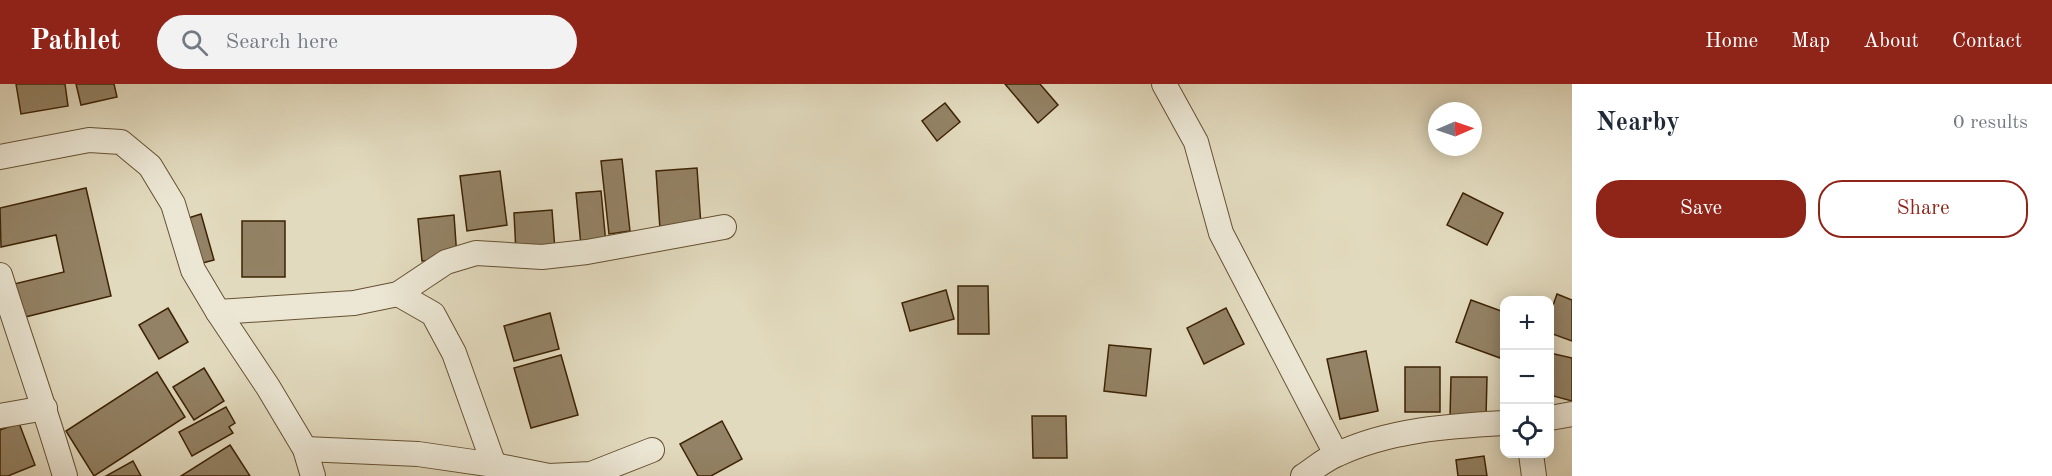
<!DOCTYPE html>
<meta charset="utf-8">
<style>
body{margin:0;font-family:"Old Standard TT",serif;background:#f2f2f3;color:#1f2937}
.controls{position:absolute;right:18px;bottom:18px;display:grid;overflow:hidden;border-radius:12px;box-shadow:0 3px 15px #0003}
.controls button{width:54px;height:54px;display:grid;place-items:center;padding:0;border:0;border-bottom:2px solid #e0e1e3;background:#fff;color:#1f2937;font:30px sans-serif}
.compass{position:absolute;left:1428px;top:18px;width:54px;height:54px;border-radius:50%;background:#fff;box-shadow:0 3px 15px #0003;rotate:88deg}
.list{margin:0;padding:0;list-style:none}
h2{display:flex;justify-content:space-between;align-items:center;height:78px;margin:0;padding:0 24px;font-size:26px}
h2 small{font-size:20px;font-weight:400;color:#747a83}
.actions{display:flex;gap:12px;padding:18px 24px}
.actions a{flex:1;padding:14px 0;border:2px solid #8f2418;border-radius:24px;text-align:center;font-size:21px;color:#8f2418}
.actions .main{background:#8f2418;color:#fff}
.icon{flex:none;width:33px;height:33px;fill:none;stroke:currentColor;stroke-width:2;stroke-linecap:round;stroke-linejoin:round}
.map{position:relative;flex:none;width:1572px;height:392px;overflow:hidden}
header{display:flex;align-items:center;gap:36px;box-sizing:border-box;height:84px;padding:0 30px;background:#8f2418;color:#fff}
header strong{font-size:28px}
nav{display:flex;gap:33px;margin-inline-start:auto;font-size:21px}
.search{width:420px;height:54px;background:#f2f2f3;display:flex;align-items:center;gap:15px;box-sizing:border-box;padding:0 21px;border-radius:33px;color:#747a83;font-size:22px}
main{display:flex}
aside{flex:1;background:#fff}
.map>svg:first-child{display:block}
</style>
<header>
<strong>Pathlet</strong>
<div class="search"><svg class="icon" aria-label="search" viewBox="0 0 24 24"><circle cx="10" cy="10" r="6"/><path d="M15 15l6 6"/></svg>Search here</div>
<nav><a>Home</a><a>Map</a><a>About</a><a>Contact</a></nav>
</header>
<main>
<div class="map">
<svg width="1572" height="392" viewBox="0 0 1572 392">
<rect width="100%" height="100%" fill="#e2dabe"/>
<filter id="stains"><feTurbulence type="fractalNoise" baseFrequency=".00333" numOctaves="4"/><feColorMatrix values="0 0 0 0 .2 0 0 0 0 .09 0 0 0 0 .02 0 0 0 .5 -.17"/></filter>
<radialGradient id="worn" r=".72"><stop offset=".6" stop-color="#630" stop-opacity="0"/><stop offset="1" stop-color="#630" stop-opacity=".3"/></radialGradient>
<g fill="#938265" stroke="#3d2304" stroke-width="1.5">
<path d="M 16,0 L 65,0 L 68,22 L 21,30 Z"/>
<path d="M 76,0 L 114,0 L 117,13 L 81,21 Z"/>
<path d="M 1005,0 L 1040,0 L 1058,21 L 1038,39 Z"/>
<path d="M 945,19 L 960,38 L 937,57 L 922,37 Z"/>
<path d="M 622,75 L 630,147 L 609,150 L 601,77 Z"/>
<path d="M 697,84 L 701,142 L 660,145 L 656,87 Z"/>
<path d="M 500,87 L 507,141 L 467,147 L 460,92 Z"/>
<path d="M 86,104 L 111,212 L 17,235 L 10,201 L 64,188 L 56,151 L 1,163 L 0,124 Z"/>
<path d="M 601,107 L 606,160 L 581,162 L 576,109 Z"/>
<path d="M 1463,109 L 1503,129 L 1487,161 L 1447,141 Z"/>
<path d="M 552,126 L 555,166 L 516,169 L 514,129 Z"/>
<path d="M 201,130 L 214,176 L 195,181 L 182,136 Z"/>
<path d="M 454,131 L 457,174 L 422,177 L 418,135 Z"/>
<rect x="242" y="137" width="43" height="56"/>
<path d="M 958,202 L 988,202 L 989,250 L 958,250 Z"/>
<path d="M 946,206 L 954,235 L 910,247 L 902,219 Z"/>
<path d="M 1557,210 L 1572,216 L 1572,257 L 1550,249 L 1550,230 Z"/>
<path d="M 1471,216 L 1504,228 L 1504,261 L 1500,274 L 1456,258 Z"/>
<path d="M 168,224 L 188,258 L 159,275 L 139,241 Z"/>
<path d="M 1226,224 L 1244,260 L 1204,280 L 1187,244 Z"/>
<path d="M 550,229 L 559,265 L 514,277 L 504,242 Z"/>
<path d="M 1109,261 L 1151,265 L 1146,312 L 1104,307 Z"/>
<path d="M 1366,267 L 1378,327 L 1340,335 L 1327,275 Z"/>
<path d="M 1550,269 L 1572,274 L 1572,317 L 1550,311 Z"/>
<path d="M 561,271 L 578,331 L 531,344 L 514,284 Z"/>
<rect x="1405" y="283" width="35" height="45"/>
<path d="M 204,284 L 224,317 L 194,336 L 173,303 Z"/>
<path d="M 157,288 L 185,333 L 94,392 L 66,347 Z"/>
<path d="M 1451,293 L 1487,293 L 1486,334 L 1450,333 Z"/>
<path d="M 226,323 L 235,339 L 229,343 L 233,349 L 192,372 L 179,348 Z"/>
<path d="M 1032,332 L 1066,332 L 1067,374 L 1033,374 Z"/>
<path d="M 722,337 L 742,375 L 711,392 L 698,392 L 680,360 Z"/>
<path d="M 19,339 L 35,381 L 8,392 L 0,392 L 0,346 Z"/>
<path d="M 230,361 L 250,392 L 181,392 Z"/>
<path d="M 1484,372 L 1487,392 L 1458,392 L 1456,376 Z"/>
<path d="M 133,377 L 141,392 L 106,392 Z"/>
</g>
<g fill="none" stroke-linecap="round" stroke-linejoin="round">
<g stroke="#665132" stroke-width="26">
<g id="street">
<path d="M 1164,0 L 1196,58 L 1221,149 L 1336,370"/>
<path d="M 0,73 L 89,56 L 121,58 L 150,82 L 173,120 L 193,186 L 218,228 L 354,219 L 398,210 L 446,178 L 476,169 L 542,173 L 587,168 L 724,143"/>
<path d="M 0,191 C 21,258 45,324 65,392"/>
<path d="M 398,210 L 433,230 L 454,269 L 494,381"/>
<path d="M 218,228 L 268,303 L 305,365 L 313,392"/>
<path d="M 0,332 L 45,324"/>
<path d="M 1550,334 L 1572,330"/>
<path d="M 305,365 L 418,370 L 494,381 L 549,392 L 591,390 L 652,366"/>
<path d="M 1531,370 L 1534,392"/>
<path d="M 1303,392 C 1314,385 1325,375 1338,370 C 1390,346 1448,342 1504,339"/>
</g>
</g>
<use href="#street" stroke="#ece7d5" stroke-width="24"/>
</g>
<rect width="100%" height="100%" filter="url(#stains)"/>
<rect width="100%" height="100%" fill="url(#worn)"/>
</svg>
<div class="controls">
<button>+</button>
<button>−</button>
<button><svg class="icon" aria-label="locate" viewBox="0 0 24 24"><circle cx="12" cy="12" r="6"/><path d="M12 2v4M12 18v4M2 12h4M18 12h4"/></svg></button>
</div>
<svg class="compass" viewBox="-18 -18 36 36"><path d="M0-13l5 13h-10z" fill="#e53935"/><path d="M0 13l5-13h-10z" fill="#747a83"/></svg>
</div>
<aside>
<h2>Nearby<small>0 results</small></h2>
<ul class="list">
</ul>
<div class="actions"><a class="main">Save</a><a>Share</a></div>
</aside>
</main>
